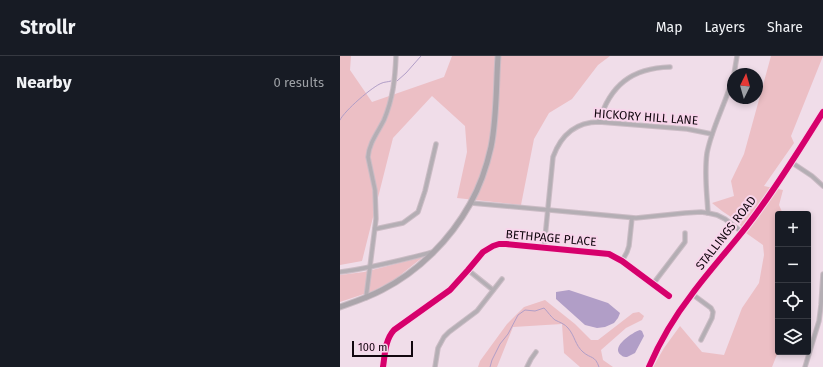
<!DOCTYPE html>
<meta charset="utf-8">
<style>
body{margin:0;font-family:"Fira Sans",sans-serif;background:#242831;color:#f1f3f6}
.controls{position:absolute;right:12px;bottom:12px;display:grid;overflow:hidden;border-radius:4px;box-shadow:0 2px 6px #0003}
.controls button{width:36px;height:36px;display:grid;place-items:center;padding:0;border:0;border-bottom:1px solid #363941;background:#171b24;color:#f1f3f6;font:20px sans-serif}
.compass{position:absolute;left:387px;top:12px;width:36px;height:36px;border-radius:50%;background:#171b24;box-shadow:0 2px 6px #0003;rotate:5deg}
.scale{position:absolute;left:12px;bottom:10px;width:61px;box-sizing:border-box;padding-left:4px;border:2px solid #12070f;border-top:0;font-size:11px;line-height:14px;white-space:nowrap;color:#12070f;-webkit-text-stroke:3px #f8d5eb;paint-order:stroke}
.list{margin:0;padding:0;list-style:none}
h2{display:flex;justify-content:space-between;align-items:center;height:52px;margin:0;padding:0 16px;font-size:17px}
h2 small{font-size:13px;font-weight:400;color:#9ea1a6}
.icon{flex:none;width:22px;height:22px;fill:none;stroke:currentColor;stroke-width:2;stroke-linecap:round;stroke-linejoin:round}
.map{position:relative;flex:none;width:483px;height:311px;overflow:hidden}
header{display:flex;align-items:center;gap:24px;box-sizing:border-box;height:56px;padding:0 20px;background:#171b24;border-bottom:1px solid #363941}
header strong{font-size:19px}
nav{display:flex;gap:22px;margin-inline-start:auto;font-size:14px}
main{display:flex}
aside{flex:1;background:#171b24}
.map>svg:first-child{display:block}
</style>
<header>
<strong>Strollr</strong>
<nav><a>Map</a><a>Layers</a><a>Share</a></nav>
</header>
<main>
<aside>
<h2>Nearby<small>0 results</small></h2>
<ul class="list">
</ul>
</aside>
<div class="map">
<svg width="483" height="311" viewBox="0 0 483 311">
<rect width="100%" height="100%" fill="#f0dde9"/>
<g fill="#ecbfc5">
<path d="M 0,0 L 11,0 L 10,14 L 32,46 L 104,21 L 112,0 L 270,0 L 258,9 L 232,43 L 209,57 L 194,83 L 181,149 L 117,142 L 127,96 L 125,70 L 92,40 L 53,82 L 22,205 L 0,209 Z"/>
<path d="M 431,0 L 483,0 L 451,80 L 454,87 L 424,130 L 443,134 L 439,149 L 443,158 L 438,158 L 438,296 L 432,311 L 313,311 L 324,292 L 340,270 L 362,296 L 384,299 L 402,252 L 419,227 L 424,199 L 423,189 L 406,177 L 397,165 L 382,155 L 372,147 L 394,140 L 391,125 L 404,98 Z"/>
<path d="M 83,201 L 54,224 L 33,235 L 0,246 L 0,219 L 24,216 Z"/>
<path d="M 205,244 L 235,268 L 251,284 L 258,284 L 293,257 L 299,256 L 304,260 L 302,264 L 286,272 L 261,294 L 263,304 L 273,311 L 240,311 L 224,297 L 222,268 L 173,271 L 157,311 L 138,311 L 140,305 L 167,268 L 184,251 Z"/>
</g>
<g fill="#b19ec7">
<path d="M 229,234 L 268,247 L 280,257 L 278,262 L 274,267 L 265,271 L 257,272 L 245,269 L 216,243 L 216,236 Z"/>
<path d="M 300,274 L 302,275 L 304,280 L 295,297 L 287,301 C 285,301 283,301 281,299 C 270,291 293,276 300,274 Z"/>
</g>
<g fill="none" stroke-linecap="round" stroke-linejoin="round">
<g stroke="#b19ec7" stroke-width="1">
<path d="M 57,25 L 66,17 L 81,0"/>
<path d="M 0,64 C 4,55 33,30 42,27 C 44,26 48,26 51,25"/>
<path d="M 150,311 L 152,304 L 160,288 L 168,278 L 178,259 L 185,254 L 195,255 L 204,252 C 208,256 211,261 215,264 C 219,266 225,268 228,272 C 235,280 235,289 243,296 C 251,303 255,299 259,311"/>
</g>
<g stroke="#cbbcc5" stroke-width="5.5">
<g id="street">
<path d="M 394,18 L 397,0"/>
<path d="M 259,66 C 270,29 292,12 330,11"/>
<path d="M 451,106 L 472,120 L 483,130"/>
<path d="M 131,147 L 296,162 L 345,157 L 361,156 L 368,157 L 377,159 L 385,163 L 402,176"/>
<path d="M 368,157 C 367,137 364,118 367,97 C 372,71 386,47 393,21"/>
<path d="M 35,173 L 63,167 L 78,156 L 85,135 L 96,88"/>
<path d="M 204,192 L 213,101 C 221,79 236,66 259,66 L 347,73 L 372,78"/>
<path d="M 282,205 L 287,196 L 289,190 L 292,162"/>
<path d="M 128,214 L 153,234"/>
<path d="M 0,216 C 32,212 62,204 93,196"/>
<path d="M 313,228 L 342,190 L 345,186 L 345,177"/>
<path d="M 352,238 L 371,252 L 373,256 L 372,262 L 361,284"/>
<path d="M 26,242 L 36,163 L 35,134 L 28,101 C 29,87 38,76 44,64 C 53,42 55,24 56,0"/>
<path d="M 43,311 C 45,298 45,284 54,274 L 110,234 L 128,214 L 143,196 L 153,190 L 159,188 L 166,188 L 269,198 L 282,205 L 329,240"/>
<path d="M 95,311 L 98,292 L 104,281 L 109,276 L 137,255 L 162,223"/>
<path d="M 187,311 L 191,303 L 196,296"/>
<path d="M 465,311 L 479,265 L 481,249 L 483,218"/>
</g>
</g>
<g stroke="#cbbcc5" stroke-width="7">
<g id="secondary">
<path d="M 0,251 C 14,246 29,241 42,234 C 79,215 110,184 130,148 C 139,132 147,109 151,91 C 157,61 156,30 158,0"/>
<path d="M 309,311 C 320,285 335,260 352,238 C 369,215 389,193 407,170 C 435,134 459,94 483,56"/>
</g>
</g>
<use href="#street" stroke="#b4aeb4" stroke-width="3.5"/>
<use href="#secondary" stroke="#aba5ab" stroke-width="5"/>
<g stroke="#f8d5eb" stroke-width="8">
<g id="cycleway">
<path d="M 43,311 C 45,298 45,284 54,274 L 110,234 L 128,214 L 143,196 L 153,190 L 159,188 L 166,188 L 269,198 L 282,205 L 329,240"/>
<path d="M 309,311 C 320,285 335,260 352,238 C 369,215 389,193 407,170 C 435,134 459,94 483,56"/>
</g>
</g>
<use href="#cycleway" stroke="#d6006c" stroke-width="6"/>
</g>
<g text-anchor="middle" stroke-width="4" stroke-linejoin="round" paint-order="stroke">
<g font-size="12" fill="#12070f" stroke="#f8d5eb">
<text transform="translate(306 61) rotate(4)" y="4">HICKORY HILL LANE</text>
<text transform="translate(386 177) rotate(-52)" y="4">STALLINGS ROAD</text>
<text transform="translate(211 182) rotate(5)" y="4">BETHPAGE PLACE</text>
</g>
</g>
</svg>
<div class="controls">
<button>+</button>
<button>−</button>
<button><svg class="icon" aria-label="locate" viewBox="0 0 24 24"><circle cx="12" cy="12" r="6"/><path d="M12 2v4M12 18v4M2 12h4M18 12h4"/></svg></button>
<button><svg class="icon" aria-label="layers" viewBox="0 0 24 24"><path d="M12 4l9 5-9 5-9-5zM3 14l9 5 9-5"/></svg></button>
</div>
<svg class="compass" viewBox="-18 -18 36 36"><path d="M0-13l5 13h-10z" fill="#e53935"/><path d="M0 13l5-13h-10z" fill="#9ea1a6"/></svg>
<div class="scale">100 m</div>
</div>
</main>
